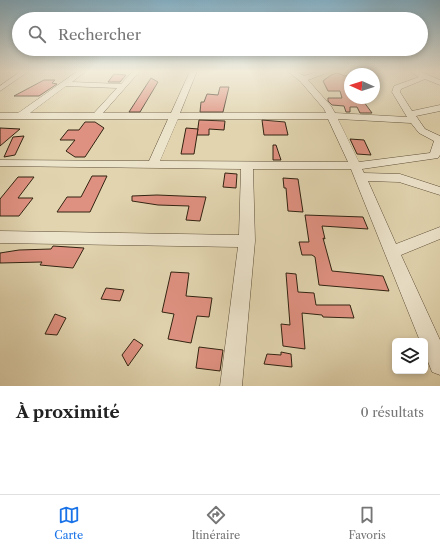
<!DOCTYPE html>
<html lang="fr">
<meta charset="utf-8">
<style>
body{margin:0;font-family:"Libre Caslon Text",serif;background:#f2f2f2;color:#222}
.controls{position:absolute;right:12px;bottom:12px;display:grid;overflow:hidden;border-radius:6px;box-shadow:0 2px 6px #0003}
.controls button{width:36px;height:36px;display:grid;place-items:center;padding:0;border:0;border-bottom:1px solid #e0e0e0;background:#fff;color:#222;font:20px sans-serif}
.compass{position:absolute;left:344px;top:68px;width:36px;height:36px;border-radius:50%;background:#fff;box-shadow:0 2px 6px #0003;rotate:273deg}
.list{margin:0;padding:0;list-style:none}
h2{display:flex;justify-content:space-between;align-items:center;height:52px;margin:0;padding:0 16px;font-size:17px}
h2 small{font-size:13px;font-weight:400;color:#767676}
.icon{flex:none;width:22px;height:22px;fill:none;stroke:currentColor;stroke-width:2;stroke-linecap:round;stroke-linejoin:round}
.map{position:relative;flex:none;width:440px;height:386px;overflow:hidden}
.search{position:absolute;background:#fff;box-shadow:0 2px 6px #0003;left:12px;right:12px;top:12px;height:44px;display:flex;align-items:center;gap:10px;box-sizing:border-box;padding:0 14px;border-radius:22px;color:#767676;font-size:15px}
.sheet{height:108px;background:#fff}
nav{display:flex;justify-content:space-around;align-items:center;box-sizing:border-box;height:56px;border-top:1px solid #e0e0e0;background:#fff;font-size:11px;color:#767676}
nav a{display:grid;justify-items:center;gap:2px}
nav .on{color:#1a73e8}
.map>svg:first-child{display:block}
</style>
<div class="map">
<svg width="440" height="386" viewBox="0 0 440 386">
<rect width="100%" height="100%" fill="#e1d4af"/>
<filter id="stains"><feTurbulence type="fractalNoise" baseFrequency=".005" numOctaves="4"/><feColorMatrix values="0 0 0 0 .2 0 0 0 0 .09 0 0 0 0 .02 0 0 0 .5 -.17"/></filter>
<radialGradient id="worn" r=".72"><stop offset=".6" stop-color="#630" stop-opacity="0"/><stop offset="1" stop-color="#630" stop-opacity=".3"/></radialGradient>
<g fill="#df9181" stroke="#322311">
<path d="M 337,73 L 345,76 L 350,74 L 350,98 L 361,98 L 372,113 L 360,113 L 357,107 L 350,107 L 350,112 L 346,112 L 344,106 L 332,105 L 328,101 L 328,98 L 342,98 L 340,91 L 328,91 L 323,81 L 331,75 Z"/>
<path d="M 114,74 L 126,75 L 120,82 L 108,82 Z"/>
<path d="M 151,78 L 158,82 L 140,112 L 129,112 Z"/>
<path d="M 44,80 L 55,80 L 52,83 L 57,84 L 39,96 L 14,96 Z"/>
<path d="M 220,87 L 229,87 L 223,112 L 200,112 L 201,102 L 204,102 L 207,94 L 218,95 Z"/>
<path d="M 199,120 L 225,121 L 224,130 L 209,129 L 209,135 L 197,135 Z"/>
<path d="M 262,120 L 285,122 L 288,135 L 264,135 Z"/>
<path d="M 85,122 L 95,122 L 104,128 L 85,157 L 75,157 L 66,151 L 75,140 L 60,140 L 68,130 L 79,130 Z"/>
<path d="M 0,128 L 20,129 L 0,146 Z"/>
<path d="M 186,128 L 198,129 L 194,154 L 181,154 Z"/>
<path d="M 24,136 L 15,155 L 4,157 L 13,137 Z"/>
<path d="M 350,139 L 364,140 L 371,155 L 357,154 Z"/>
<path d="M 273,145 L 276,145 L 281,160 L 273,160 Z"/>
<path d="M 225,173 L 237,174 L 236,188 L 223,187 Z"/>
<path d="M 92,176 L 107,176 L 90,212 L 57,212 L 67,197 L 81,197 Z"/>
<path d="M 18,177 L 34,177 L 18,198 L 33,198 L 19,216 L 0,216 L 0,199 Z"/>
<path d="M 283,178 L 298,179 L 303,212 L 288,211 L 286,188 L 284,188 Z"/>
<path d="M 157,195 L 206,197 L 200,221 L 186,220 L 189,206 L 158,205 L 132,201 L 132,196 Z"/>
<path d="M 305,215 L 363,217 L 368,229 L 322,226 L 325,239 L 323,238 L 332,271 L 383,276 L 389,291 L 319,285 L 315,257 L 312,255 L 302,255 L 299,242 L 309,242 Z"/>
<path d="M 53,246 L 84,248 L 73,268 L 40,265 L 42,262 L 0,263 L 0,253 L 19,250 L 51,249 Z"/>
<path d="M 171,272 L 189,273 L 186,296 L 212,298 L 209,317 L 197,316 L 191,343 L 168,339 L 174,314 L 162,312 Z"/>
<path d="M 286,273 L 296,274 L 298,292 L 314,293 L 316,305 L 350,305 L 354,318 L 323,317 L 322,315 L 302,313 L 305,349 L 283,346 L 281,324 L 290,325 Z"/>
<path d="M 106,288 L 124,290 L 120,301 L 101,299 Z"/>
<path d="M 55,314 L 66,318 L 57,335 L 45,334 Z"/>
<path d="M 134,339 L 143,345 L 128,366 L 122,355 Z"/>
<path d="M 199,347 L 223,350 L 220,371 L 196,368 Z"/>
<path d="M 281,352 L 291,354 L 292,367 L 264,364 L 267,354 L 281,355 Z"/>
</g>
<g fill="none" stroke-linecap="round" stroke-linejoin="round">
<g stroke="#5e4f38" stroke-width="1">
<g id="street">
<path d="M 21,71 L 29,71 L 0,91 L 0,86 Z"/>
<path d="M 78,71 L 86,71 L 72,82 L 121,84 L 133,71 L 140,71 L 103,113 L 171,113 L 190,71 L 197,71 L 180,113 L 326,113 L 324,109 L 300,81 L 287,71 L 295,71 L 304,76 L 320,71 L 332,71 L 308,80 L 331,106 L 335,113 L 407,117 L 392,92 L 394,86 L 419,77 L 409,71 L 419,71 L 440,80 L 440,85 L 425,79 L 401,89 L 400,92 L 412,111 L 440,105 L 440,111 L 416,116 L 425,129 L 440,136 L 440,155 L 438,158 L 362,169 L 364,173 L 400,174 L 440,187 L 440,195 L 399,182 L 368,181 L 396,244 L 440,227 L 440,239 L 401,255 L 440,340 L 440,375 L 432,372 L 425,354 L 425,341 L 420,341 L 351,169 L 253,169 L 255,241 L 242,386 L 220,386 L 238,247 L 0,243 L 0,231 L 239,235 L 241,169 L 0,166 L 0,160 L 149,161 L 168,119 L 0,119 L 0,113 L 18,113 ZM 66,86 L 117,88 L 94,113 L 30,113 ZM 178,119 L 328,119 L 348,162 L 160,161 ZM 338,119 L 411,123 L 419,133 L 434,141 L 430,153 L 359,162 Z"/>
</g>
</g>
<use href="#street" fill="#ece3cb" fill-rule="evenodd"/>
</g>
<linearGradient id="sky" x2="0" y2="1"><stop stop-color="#86b6cf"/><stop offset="0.57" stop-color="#f2ecdb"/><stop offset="1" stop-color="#f2ecdb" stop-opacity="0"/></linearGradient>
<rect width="440" height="125" fill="url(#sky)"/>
<rect width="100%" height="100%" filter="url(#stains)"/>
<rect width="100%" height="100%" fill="url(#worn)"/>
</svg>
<div class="controls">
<button><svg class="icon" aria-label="layers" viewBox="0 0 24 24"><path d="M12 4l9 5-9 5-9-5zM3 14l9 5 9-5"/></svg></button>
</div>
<svg class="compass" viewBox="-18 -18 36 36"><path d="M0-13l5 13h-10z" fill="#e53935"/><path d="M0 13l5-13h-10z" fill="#767676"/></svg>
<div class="search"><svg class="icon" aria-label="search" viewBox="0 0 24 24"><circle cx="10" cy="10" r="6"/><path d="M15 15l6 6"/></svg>Rechercher</div>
</div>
<section class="sheet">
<h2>À proximité<small>0 résultats</small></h2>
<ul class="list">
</ul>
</section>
<nav>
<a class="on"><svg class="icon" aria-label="map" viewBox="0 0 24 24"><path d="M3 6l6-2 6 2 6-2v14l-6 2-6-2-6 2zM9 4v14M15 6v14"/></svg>Carte</a>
<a><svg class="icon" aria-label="directions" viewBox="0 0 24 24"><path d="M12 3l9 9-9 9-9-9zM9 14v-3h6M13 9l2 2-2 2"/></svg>Itinéraire</a>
<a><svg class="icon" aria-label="saved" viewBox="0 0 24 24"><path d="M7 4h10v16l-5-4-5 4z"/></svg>Favoris</a>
</nav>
